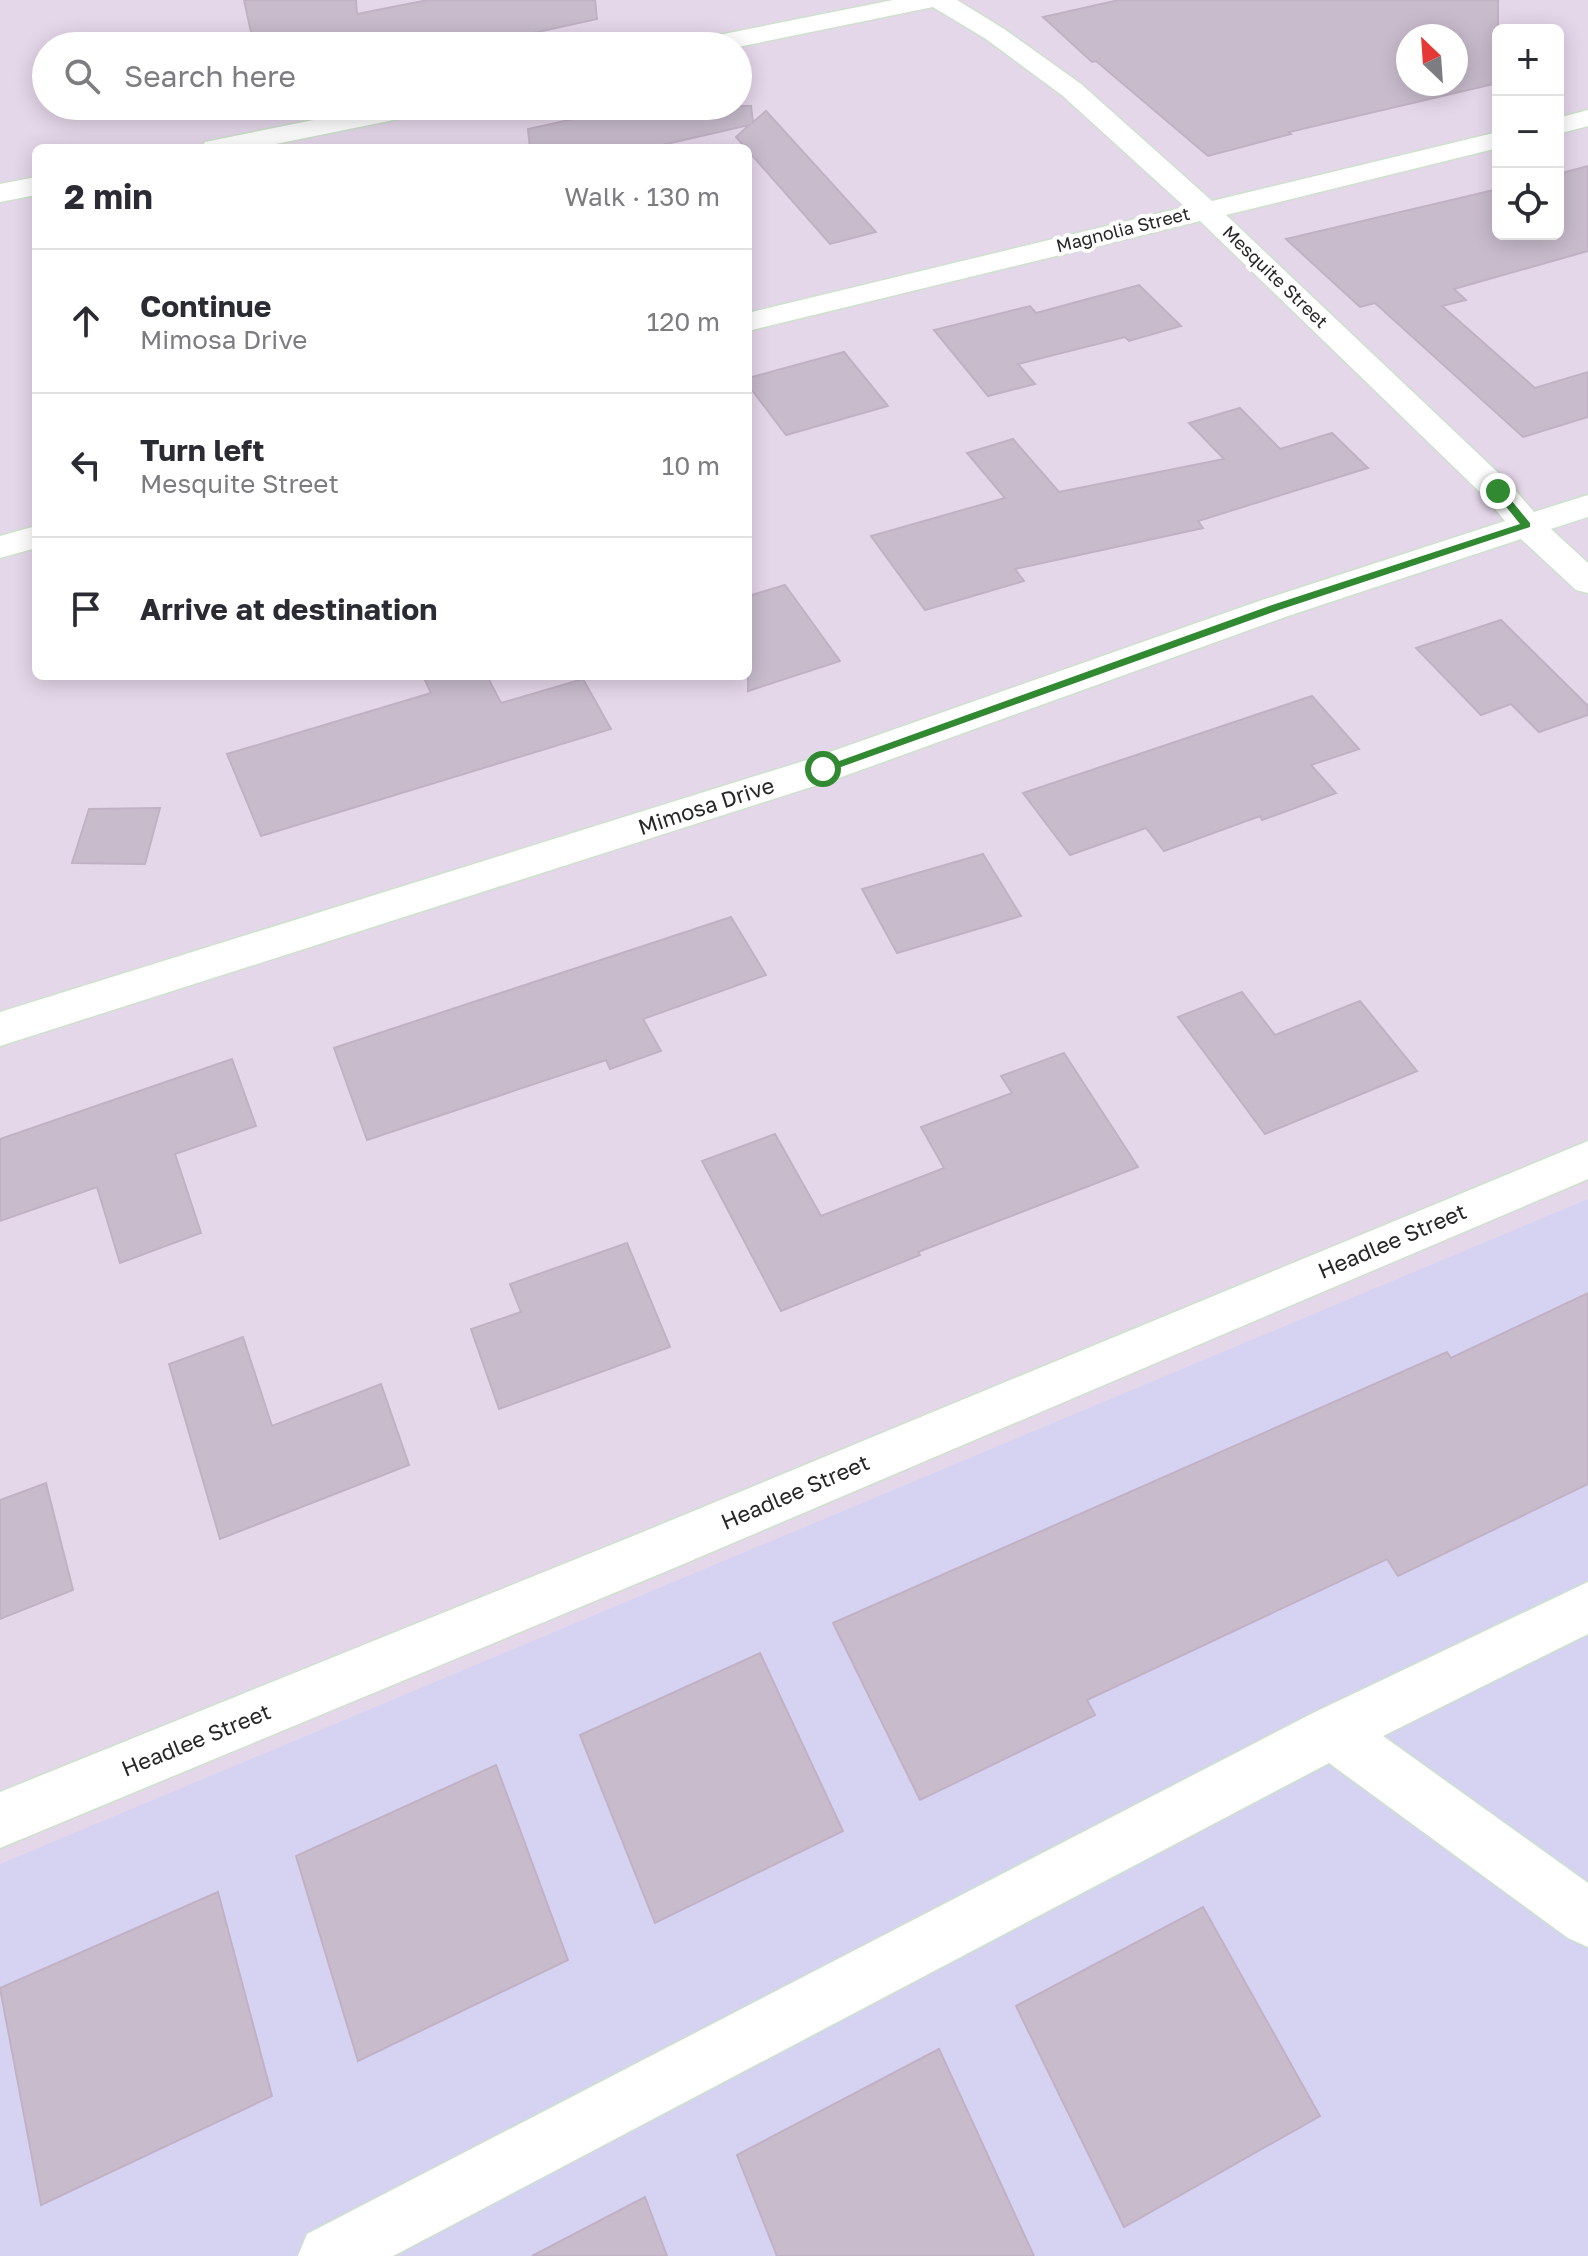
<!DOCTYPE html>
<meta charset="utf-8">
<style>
body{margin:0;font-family:"Golos Text",sans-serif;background:#f7f7f7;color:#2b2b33}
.controls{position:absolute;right:24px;top:24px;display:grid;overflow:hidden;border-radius:12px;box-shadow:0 4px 20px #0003}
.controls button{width:72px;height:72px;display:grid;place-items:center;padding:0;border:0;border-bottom:2px solid #e1e1e2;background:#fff;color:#2b2b33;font:40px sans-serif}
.compass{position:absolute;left:1396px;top:24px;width:72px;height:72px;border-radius:50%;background:#fff;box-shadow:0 4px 20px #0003;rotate:335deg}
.stop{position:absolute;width:24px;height:24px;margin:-18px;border:6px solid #318a32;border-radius:50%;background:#fff}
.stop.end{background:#318a32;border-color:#fff;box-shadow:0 2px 8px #0008}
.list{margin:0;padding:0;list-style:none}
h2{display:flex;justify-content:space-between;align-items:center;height:104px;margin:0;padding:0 32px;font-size:34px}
h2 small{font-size:26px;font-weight:400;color:#7c7c81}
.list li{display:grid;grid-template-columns:52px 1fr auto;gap:24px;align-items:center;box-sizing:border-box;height:144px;padding:0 32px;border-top:2px solid #e1e1e2}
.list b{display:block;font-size:30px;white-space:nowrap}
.list p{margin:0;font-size:26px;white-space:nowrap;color:#7c7c81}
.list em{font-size:26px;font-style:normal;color:#7c7c81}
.icon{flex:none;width:44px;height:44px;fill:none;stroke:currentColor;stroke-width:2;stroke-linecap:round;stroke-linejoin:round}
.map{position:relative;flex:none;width:1588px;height:2256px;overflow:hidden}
.search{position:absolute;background:#fff;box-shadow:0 4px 20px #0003;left:32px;top:32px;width:720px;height:88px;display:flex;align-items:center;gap:20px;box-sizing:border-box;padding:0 28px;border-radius:44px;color:#7c7c81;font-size:30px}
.panel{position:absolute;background:#fff;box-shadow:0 4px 20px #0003;left:32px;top:144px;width:720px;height:536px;border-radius:12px}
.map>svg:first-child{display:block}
</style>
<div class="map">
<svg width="1588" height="2256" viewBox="0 0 1588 2256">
<rect width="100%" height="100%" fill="#e5d7ea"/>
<path fill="#d6d3f2" d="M 1588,1199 L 1588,2256 L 0,2256 L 0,1864 Z"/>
<g fill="#c8bccc" stroke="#c1b1c5" stroke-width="2" fill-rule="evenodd">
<path d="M 244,0 L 356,0 L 357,14 L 428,0 L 595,0 L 597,19 L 474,46 L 254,46 Z"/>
<path d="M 1119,0 L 1498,0 L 1498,83 L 1289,132 L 1291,134 L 1208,156 L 1096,61 L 1092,62 L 1043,17 ZM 1408,36 L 1456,36 L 1456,84 L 1408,84 Z"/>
<path d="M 633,106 L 751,106 L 753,122 L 766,111 L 876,232 L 830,244 L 736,137 L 749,125 L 649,148 L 530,148 L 528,129 Z"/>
<path d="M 1588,166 L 1588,251 L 1454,289 L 1466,300 L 1442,306 L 1535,388 L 1588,372 L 1588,417 L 1523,437 L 1375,303 L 1360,307 L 1286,239 L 1498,189 L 1498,234 L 1558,234 L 1558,174 Z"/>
<path d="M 1139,285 L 1181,326 L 1129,341 L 1125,337 L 1018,364 L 1035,384 L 988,396 L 934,330 L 1030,306 L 1036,313 Z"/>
<path d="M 844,352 L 888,406 L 786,435 L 748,385 L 748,378 Z"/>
<path d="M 1240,408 L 1280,449 L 1332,433 L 1368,468 L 1198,521 L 1203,528 L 1015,569 L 1024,581 L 925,610 L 871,536 L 1005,498 L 967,453 L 1013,439 L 1059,492 L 1224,459 L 1189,423 Z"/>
<path d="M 785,585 L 840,661 L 748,691 L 748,596 Z"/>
<path d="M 1501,620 L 1588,706 L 1588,715 L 1539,732 L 1511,704 L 1481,715 L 1416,648 Z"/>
<path d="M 423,676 L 487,676 L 501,703 L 583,679 L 611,729 L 261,836 L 227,754 L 431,693 Z"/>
<path d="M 1312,696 L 1359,749 L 1311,765 L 1336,793 L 1262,820 L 1260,816 L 1164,851 L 1146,828 L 1070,855 L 1023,793 Z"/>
<path d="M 160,808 L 145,864 L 72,863 L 89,809 Z"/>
<path d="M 983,854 L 1021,916 L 897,953 L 862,889 Z"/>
<path d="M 731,917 L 766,975 L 643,1019 L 661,1051 L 610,1069 L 606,1060 L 367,1140 L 334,1048 Z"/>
<path d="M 1242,992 L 1275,1035 L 1360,1001 L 1417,1071 L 1265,1134 L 1178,1017 Z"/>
<path d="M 1064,1053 L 1138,1167 L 918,1252 L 920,1255 L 781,1311 L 702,1161 L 775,1134 L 821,1216 L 944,1168 L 921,1127 L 1012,1093 L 1001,1076 Z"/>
<path d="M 232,1059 L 256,1126 L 175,1154 L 201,1233 L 120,1263 L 97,1187 L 0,1221 L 0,1139 Z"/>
<path d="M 627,1243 L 670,1347 L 499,1409 L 471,1329 L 521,1312 L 510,1284 Z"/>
<path d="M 1588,1293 L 1588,1484 L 1398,1576 L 1387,1559 L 1087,1700 L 1095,1715 L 920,1800 L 833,1623 L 1447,1352 L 1451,1358 Z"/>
<path d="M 243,1337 L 272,1426 L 381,1384 L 409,1465 L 220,1539 L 169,1364 Z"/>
<path d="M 46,1483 L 73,1590 L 0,1619 L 0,1500 Z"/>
<path d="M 760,1653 L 843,1831 L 655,1923 L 580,1735 Z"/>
<path d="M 496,1765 L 568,1960 L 358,2061 L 296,1856 Z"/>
<path d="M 218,1892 L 272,2096 L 41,2205 L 0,1988 Z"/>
<path d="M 1203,1907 L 1320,2116 L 1124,2227 L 1016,2006 Z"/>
<path d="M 939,2049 L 1034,2256 L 777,2256 L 737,2155 Z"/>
<path d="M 645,2197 L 667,2256 L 532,2256 Z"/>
</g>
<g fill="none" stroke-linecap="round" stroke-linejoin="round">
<g stroke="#cde1cd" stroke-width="3">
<g id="minor">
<path d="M 893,0 L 957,0 L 1004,29 L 1081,84 L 1212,201 L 1498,132 L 1498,148 L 1226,215 L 1510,484 L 1534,512 L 1588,495 L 1588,517 L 1551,529 L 1588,563 L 1588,593 L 1576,590 L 1521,539 L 1288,616 L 836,779 L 0,1046 L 0,1012 L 810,759 L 1262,600 L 1505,521 L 1486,498 L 1200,221 L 748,331 L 748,313 L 1185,207 L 1063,96 L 986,39 L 933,7 L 738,47 L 691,46 L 695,40 L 704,38 Z"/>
<path d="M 383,106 L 437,106 L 433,112 L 423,114 L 256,148 L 201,148 L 205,142 L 215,140 Z"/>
<path d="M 1588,110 L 1588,126 L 1558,134 L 1558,118 Z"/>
<path d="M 36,177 L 36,195 L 0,202 L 0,184 Z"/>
<path d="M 36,526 L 36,548 L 0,558 L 0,536 Z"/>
<path d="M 1588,1141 L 1588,1179 L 674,1568 L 0,1848 L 0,1792 L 638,1534 Z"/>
<path d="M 1588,1582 L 1588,1634 L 1383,1736 L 1588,1883 L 1588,1947 L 1568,1938 L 1329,1763 L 393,2256 L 298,2256 L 307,2234 L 1313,1713 Z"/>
</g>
</g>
<use href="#minor" fill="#fff" fill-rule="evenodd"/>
</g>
<path fill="#318a32" d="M 1495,488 L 1501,488 L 1530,523 L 1530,527 L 1279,610 L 827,772 L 817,769 L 1272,605 L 1520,524 L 1495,493 Z"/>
<g text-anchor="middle" stroke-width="8" stroke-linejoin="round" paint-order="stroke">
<g font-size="18" fill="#272727" stroke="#fff">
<text transform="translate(1123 230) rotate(-14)" y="6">Magnolia Street</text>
<text transform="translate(1275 277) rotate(44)" y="6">Mesquite Street</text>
</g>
<g font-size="22" fill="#272727" stroke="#fff">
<text transform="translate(706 806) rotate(-18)" y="8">Mimosa Drive</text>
<text transform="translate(1392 1241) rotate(-23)" y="8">Headlee Street</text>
<text transform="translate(795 1492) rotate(-23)" y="8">Headlee Street</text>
<text transform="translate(196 1740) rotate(-22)" y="8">Headlee Street</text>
</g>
</g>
</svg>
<div class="controls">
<button>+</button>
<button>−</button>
<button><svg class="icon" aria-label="locate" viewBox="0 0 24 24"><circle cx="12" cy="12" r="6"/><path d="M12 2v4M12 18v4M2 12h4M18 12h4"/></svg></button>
</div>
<svg class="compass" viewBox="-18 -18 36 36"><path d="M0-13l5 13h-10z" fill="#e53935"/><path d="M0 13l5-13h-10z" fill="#7c7c81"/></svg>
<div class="stop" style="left:823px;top:769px"></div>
<div class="stop end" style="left:1498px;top:491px"></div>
<div class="search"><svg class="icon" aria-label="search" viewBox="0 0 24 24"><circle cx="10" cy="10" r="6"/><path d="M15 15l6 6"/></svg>Search here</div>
<section class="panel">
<h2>2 min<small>Walk · 130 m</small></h2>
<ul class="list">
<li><svg class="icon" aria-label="ahead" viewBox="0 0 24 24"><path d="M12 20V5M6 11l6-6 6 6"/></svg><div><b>Continue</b><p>Mimosa Drive</p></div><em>120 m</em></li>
<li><svg class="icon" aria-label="left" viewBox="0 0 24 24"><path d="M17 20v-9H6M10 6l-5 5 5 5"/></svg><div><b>Turn left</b><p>Mesquite Street</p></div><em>10 m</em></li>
<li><svg class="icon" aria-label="arrive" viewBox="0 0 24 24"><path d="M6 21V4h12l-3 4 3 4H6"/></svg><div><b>Arrive at destination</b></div></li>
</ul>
</section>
</div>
